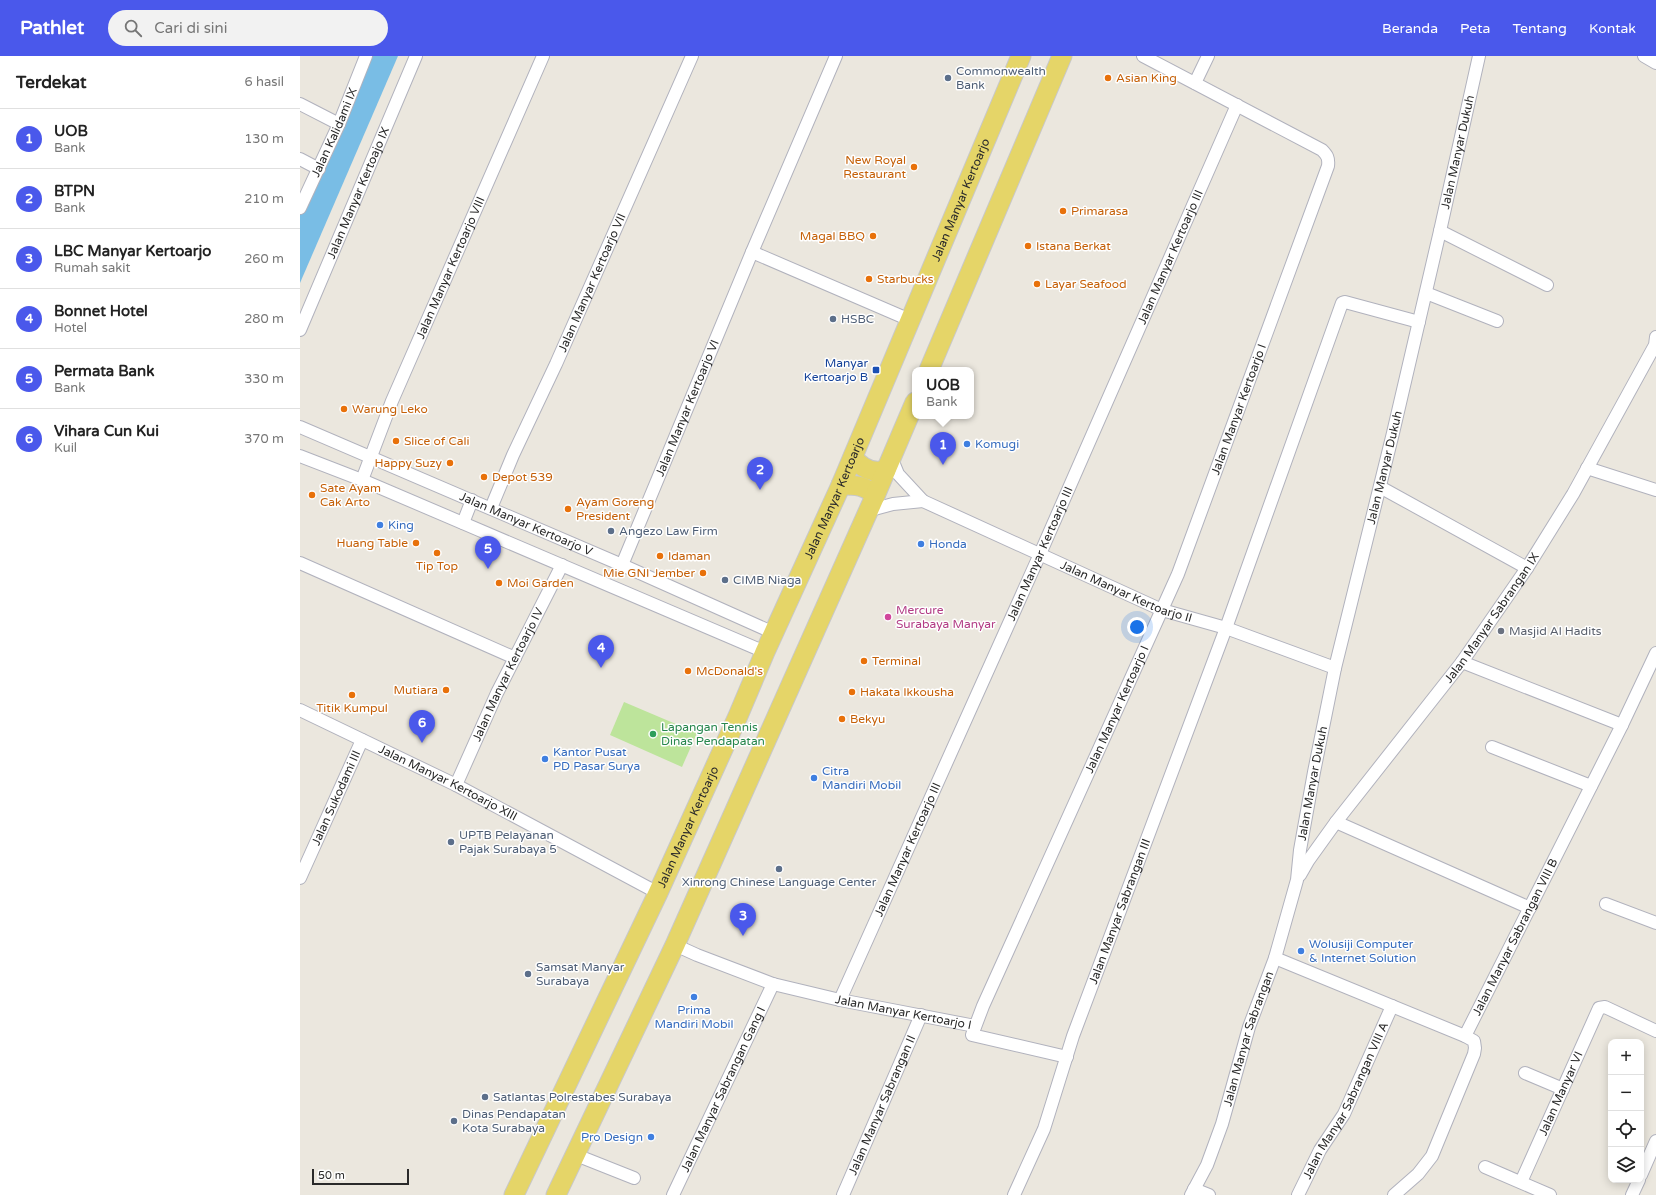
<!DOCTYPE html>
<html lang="id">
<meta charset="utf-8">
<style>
body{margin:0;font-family:"Varela Round",sans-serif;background:#f2f2f2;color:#222}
.controls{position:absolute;right:12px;bottom:12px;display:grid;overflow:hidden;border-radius:8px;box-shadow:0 2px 10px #0003}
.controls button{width:36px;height:36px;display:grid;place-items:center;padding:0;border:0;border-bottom:1px solid #e0e0e0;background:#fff;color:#222;font:20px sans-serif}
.scale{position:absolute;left:12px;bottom:10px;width:97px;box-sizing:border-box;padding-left:4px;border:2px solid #2a2a2a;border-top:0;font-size:11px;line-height:14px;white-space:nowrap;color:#2a2a2a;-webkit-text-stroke:3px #fff;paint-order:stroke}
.you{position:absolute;left:837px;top:571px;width:14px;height:14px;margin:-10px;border:3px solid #fff;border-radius:50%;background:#1a73e8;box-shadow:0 0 0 6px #1a73e833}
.badge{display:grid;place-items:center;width:26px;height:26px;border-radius:50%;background:#4a58eb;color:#fff;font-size:13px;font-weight:700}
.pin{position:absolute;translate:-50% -33px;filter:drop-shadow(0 1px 2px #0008)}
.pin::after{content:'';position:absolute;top:21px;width:14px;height:12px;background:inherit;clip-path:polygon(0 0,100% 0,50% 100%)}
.popup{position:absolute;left:612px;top:311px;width:62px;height:52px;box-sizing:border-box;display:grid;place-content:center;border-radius:8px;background:#fff;filter:drop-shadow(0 1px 3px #0005);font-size:13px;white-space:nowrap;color:#767676}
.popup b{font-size:15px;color:#222}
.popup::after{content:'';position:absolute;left:50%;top:100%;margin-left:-8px;border:8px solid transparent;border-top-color:#fff}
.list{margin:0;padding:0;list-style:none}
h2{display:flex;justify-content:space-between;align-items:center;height:52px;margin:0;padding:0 16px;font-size:17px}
h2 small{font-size:13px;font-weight:400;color:#767676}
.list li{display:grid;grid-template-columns:26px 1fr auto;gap:12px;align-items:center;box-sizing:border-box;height:60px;padding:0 16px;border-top:1px solid #e0e0e0}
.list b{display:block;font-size:15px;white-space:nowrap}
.list p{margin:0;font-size:13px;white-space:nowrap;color:#767676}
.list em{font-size:13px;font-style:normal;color:#767676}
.icon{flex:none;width:22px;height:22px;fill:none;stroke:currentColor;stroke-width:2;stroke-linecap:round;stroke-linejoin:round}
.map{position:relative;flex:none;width:1356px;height:1139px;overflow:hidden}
header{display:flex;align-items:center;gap:24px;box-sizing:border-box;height:56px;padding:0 20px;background:#4a58eb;color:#fff}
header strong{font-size:19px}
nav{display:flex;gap:22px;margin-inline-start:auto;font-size:14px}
.search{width:280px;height:36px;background:#f2f2f2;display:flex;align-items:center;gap:10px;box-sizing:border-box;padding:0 14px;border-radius:22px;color:#767676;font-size:15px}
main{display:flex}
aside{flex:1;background:#fff}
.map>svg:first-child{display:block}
</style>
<header>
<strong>Pathlet</strong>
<div class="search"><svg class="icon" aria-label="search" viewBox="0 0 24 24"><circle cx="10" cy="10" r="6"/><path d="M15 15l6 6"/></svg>Cari di sini</div>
<nav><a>Beranda</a><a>Peta</a><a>Tentang</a><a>Kontak</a></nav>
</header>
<main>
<aside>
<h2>Terdekat<small>6 hasil</small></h2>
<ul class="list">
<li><span class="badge">1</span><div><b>UOB</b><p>Bank</p></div><em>130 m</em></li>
<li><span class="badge">2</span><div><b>BTPN</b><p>Bank</p></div><em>210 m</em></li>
<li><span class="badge">3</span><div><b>LBC Manyar Kertoarjo</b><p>Rumah sakit</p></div><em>260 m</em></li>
<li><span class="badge">4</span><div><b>Bonnet Hotel</b><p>Hotel</p></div><em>280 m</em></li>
<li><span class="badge">5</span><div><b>Permata Bank</b><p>Bank</p></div><em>330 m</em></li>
<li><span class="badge">6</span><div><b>Vihara Cun Kui</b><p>Kuil</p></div><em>370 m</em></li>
</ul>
</aside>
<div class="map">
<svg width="1356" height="1139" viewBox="0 0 1356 1139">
<rect width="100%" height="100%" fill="#ebe7de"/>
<path fill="#bde49b" d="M 324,646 L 397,677 L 382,711 L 310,679 Z"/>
<path fill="#79bde5" d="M 68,0 L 98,0 L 0,227 L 0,158 Z"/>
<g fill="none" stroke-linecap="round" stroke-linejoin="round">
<g stroke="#b1b2bd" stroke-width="14">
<g id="street">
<path d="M 1344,0 L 1356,7"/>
<path d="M 895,27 L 908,0"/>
<path d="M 0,48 L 39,68"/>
<path d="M 0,103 L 19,113"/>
<path id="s1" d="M 0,152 L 39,68 L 66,0"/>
<path d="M 1140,175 L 1247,229"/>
<path d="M 452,196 L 610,264"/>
<path d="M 1126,237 L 1197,265"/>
<path id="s2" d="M 0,274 L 116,0"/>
<path id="s3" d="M 0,371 L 322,509 L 474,577"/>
<path d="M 0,400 L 62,424 L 465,596"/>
<path id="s4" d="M 591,401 L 598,418 L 623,445 L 862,554 L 926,572 L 1035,612"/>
<path d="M 1287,412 L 1356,434"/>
<path id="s5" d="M 62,424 L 92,345 L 243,0"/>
<path d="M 1080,431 L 1227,512"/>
<path id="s6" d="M 191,452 L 213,399 L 256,308 L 392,0"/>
<path d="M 567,455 L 593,448 L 623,445"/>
<path d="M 163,467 L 172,444"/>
<path d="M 0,507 L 215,602"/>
<path id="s7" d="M 322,509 L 452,196 L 536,0"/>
<path d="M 1162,606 L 1322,669"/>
<path id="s8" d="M 0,654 L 156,729 L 358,837"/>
<path d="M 1192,691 L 1291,730"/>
<path id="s9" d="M 156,729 L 197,637 L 262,509"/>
<path d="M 1036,766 L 1230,852"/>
<path id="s10" d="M 1000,819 L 1008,805 L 1036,766 L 1162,606 L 1227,512 L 1273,438 L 1355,289 L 1356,281"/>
<path id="s11" d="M 0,822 L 62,684"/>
<path d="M 1306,848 L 1356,867"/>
<path id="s12" d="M 375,889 L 397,899 L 473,928 L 540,944 L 675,970"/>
<path d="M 975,902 L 1165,980 L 1174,985 L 1175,992 L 1174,998 L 1132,1100 L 1118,1118 L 1094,1139"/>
<path id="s13" d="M 540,944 L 740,498 L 937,49"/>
<path id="s14" d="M 1165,980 L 1322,669 L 1356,597"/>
<path id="s15" d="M 767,1001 L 672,979 L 683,950 L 878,518 L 1028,110 C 1029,102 1027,99 1022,94 L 843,0"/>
<path d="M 1225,1017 L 1263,1033"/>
<path d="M 276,1099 L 334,1122"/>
<path d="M 1185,1111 L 1250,1139"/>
<path d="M 1341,1119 L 1356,1085"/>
<path id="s16" d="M 1221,1126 L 1299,952 L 1305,951 L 1356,975"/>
<path d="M 894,1133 L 909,1139"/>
<path id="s17" d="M 373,1139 L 473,928"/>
<path id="s18" d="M 543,1139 L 621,959"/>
<path id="s19" d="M 714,1139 L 744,1073 L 773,980 L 926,572 L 1042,247 L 1045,246 L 1119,266"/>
<path id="s20" d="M 891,1139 L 907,1109 L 922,1068 L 949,971 L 975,902 L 997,824 L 1000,794 L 1014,716 L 1035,612 L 1093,377 L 1140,175 L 1179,0"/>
<path id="s21" d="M 998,1139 L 1020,1094 L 1044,1058 L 1092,950"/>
<path d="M 1332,1139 L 1339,1124"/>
</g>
</g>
<g stroke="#c8c8c8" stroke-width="21">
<g id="primary">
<path d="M 629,314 L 762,0"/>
<path d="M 553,401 C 561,412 572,418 586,414"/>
<path d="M 541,429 C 555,429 566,429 575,440"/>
<path id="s22" d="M 214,1139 L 358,837 L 438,660 L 465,596 L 541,429 L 721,0"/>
<path d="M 256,1139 L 375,889 L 575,440 L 615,346"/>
</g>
</g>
<use href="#street" stroke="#fff" stroke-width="12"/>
<use href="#primary" stroke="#e5d568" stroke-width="19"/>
</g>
<g fill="#5c6f8a" stroke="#fff" stroke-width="1.5">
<circle cx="648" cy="22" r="4"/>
<circle cx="533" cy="263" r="4"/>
<circle cx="311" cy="475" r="4"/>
<circle cx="425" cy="524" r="4"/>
<circle cx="151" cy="786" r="4"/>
<circle cx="479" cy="813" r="4"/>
<circle cx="228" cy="918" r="4"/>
<circle cx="185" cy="1041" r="4"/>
<circle cx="154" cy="1065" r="4"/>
</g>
<g fill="#e8710a" stroke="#fff" stroke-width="1.5">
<circle cx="808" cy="22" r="4"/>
<circle cx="614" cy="111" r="4"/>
<circle cx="763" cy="155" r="4"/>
<circle cx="573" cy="180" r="4"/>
<circle cx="728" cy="190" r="4"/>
<circle cx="569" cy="223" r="4"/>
<circle cx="737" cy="228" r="4"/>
<circle cx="44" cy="353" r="4"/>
<circle cx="96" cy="385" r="4"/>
<circle cx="150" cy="407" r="4"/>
<circle cx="184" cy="421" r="4"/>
<circle cx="12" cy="439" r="4"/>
<circle cx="268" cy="453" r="4"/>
<circle cx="116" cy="487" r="4"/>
<circle cx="137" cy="497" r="4"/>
<circle cx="360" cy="500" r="4"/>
<circle cx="403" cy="517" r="4"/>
<circle cx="199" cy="527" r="4"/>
<circle cx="564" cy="605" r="4"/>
<circle cx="388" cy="615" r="4"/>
<circle cx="146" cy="634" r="4"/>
<circle cx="552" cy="636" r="4"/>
<circle cx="52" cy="639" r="4"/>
<circle cx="542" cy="663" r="4"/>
</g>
<rect fill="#1a4fb4" stroke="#fff" stroke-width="1.5" x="572" y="310" width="8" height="8" rx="2"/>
<g fill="#3f7fe0" stroke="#fff" stroke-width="1.5">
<circle cx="667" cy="388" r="4"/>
<circle cx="80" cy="469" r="4"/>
<circle cx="621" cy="488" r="4"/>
<circle cx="245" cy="703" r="4"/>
<circle cx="514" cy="722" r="4"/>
<circle cx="1001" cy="895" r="4"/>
<circle cx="394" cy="941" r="4"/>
<circle cx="351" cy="1081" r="4"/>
</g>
<circle fill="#d1479c" stroke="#fff" stroke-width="1.5" cx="588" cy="561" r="4"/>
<circle fill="#6b7280" stroke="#fff" stroke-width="1.5" cx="1201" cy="575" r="4"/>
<circle fill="#2e9e5b" stroke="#fff" stroke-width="1.5" cx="353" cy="678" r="4"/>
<g text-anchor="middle" stroke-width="3" stroke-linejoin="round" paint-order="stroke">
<g font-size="12" fill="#4e5e75" stroke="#fff" text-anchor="start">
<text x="656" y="19">Commonwealth<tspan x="656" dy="14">Bank</tspan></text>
<text x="541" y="267">HSBC</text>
<text x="319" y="479">Angezo Law Firm</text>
<text x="433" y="528">CIMB Niaga</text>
<text x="159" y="783">UPTB Pelayanan<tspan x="159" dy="14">Pajak Surabaya 5</tspan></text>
<text x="479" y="830" text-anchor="middle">Xinrong Chinese Language Center</text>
<text x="236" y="915">Samsat Manyar<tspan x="236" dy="14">Surabaya</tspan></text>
<text x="193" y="1045">Satlantas Polrestabes Surabaya</text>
<text x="162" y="1062">Dinas Pendapatan<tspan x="162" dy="14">Kota Surabaya</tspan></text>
</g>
<g font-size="12" fill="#c56008" stroke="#fff" text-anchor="start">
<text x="816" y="26">Asian King</text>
<text x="606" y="108" text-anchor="end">New Royal<tspan x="606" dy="14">Restaurant</tspan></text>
<text x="771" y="159">Primarasa</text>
<text x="565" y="184" text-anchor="end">Magal BBQ</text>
<text x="736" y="194">Istana Berkat</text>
<text x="577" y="227">Starbucks</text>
<text x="745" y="232">Layar Seafood</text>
<text x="52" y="357">Warung Leko</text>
<text x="104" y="389">Slice of Cali</text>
<text x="142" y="411" text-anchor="end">Happy Suzy</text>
<text x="192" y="425">Depot 539</text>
<text x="20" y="436">Sate Ayam<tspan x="20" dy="14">Cak Arto</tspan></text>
<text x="276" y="450">Ayam Goreng<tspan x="276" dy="14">President</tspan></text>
<text x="108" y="491" text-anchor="end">Huang Table</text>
<text x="368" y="504">Idaman</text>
<text x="137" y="514" text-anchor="middle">Tip Top</text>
<text x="395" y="521" text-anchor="end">Mie GNI Jember</text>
<text x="207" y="531">Moi Garden</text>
<text x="572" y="609">Terminal</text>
<text x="396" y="619">McDonald's</text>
<text x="138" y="638" text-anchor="end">Mutiara</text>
<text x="560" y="640">Hakata Ikkousha</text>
<text x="52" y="656" text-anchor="middle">Titik Kumpul</text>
<text x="550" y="667">Bekyu</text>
</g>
<g font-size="12" fill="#2a2a2a" stroke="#fff">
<text dy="4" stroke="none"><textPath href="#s1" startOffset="83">Jalan Kalidami IX</textPath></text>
<text dy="4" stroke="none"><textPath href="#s20" startOffset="1079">Jalan Manyar Dukuh</textPath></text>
<text dy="4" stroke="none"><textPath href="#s2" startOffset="149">Jalan Manyar Kertoajo IX</textPath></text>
<text dy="4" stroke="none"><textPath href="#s22" startOffset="1091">Jalan Manyar Kertoarjo</textPath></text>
<text dy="4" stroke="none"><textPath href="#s13" startOffset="813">Jalan Manyar Kertoarjo III</textPath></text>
<text dy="4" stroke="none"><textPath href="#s5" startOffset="230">Jalan Manyar Kertoarjo VIII</textPath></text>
<text dy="4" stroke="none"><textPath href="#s6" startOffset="247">Jalan Manyar Kertoarjo VII</textPath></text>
<text dy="4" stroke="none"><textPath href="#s7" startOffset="170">Jalan Manyar Kertoarjo VI</textPath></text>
<text dy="4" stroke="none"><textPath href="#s15" startOffset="778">Jalan Manyar Kertoarjo I</textPath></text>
<text dy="4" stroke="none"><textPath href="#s20" startOffset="755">Jalan Manyar Dukuh</textPath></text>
<text dy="4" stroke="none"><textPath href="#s22" startOffset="767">Jalan Manyar Kertoarjo</textPath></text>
<text dy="4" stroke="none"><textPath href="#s3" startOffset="246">Jalan Manyar Kertoarjo V</textPath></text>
<text dy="4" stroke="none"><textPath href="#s13" startOffset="489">Jalan Manyar Kertoarjo III</textPath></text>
<text dy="4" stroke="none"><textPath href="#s4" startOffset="278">Jalan Manyar Kertoarjo II</textPath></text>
<text dy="4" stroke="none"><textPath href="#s10" startOffset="321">Jalan Manyar Sabrangan IX</textPath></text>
<text dy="4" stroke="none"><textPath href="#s9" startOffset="122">Jalan Manyar Kertoarjo IV</textPath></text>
<text dy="4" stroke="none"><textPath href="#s15" startOffset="454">Jalan Manyar Kertoarjo I</textPath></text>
<text dy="4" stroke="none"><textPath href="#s8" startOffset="165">Jalan Manyar Kertoarjo XIII</textPath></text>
<text dy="4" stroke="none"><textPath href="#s20" startOffset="431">Jalan Manyar Dukuh</textPath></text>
<text dy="4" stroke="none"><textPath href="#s11" startOffset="88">Jalan Sukodami III</textPath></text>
<text dy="4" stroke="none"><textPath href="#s22" startOffset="407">Jalan Manyar Kertoarjo</textPath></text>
<text dy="4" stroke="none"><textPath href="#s13" startOffset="165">Jalan Manyar Kertoarjo III</textPath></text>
<text dy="4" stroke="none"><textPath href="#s19" startOffset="303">Jalan Manyar Sabrangan III</textPath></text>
<text dy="4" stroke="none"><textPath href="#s14" startOffset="111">Jalan Manyar Sabrangan VIII B</textPath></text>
<text dy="4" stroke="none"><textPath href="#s12" startOffset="239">Jalan Manyar Kertoarjo I</textPath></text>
<text dy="4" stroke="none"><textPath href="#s20" startOffset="167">Jalan Manyar Sabrangan</textPath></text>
<text dy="4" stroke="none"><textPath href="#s17" startOffset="117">Jalan Manyar Sabrangan Gang I</textPath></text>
<text dy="4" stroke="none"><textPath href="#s16" startOffset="97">Jalan Manyar VI</textPath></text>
<text dy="4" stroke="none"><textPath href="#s21" startOffset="106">Jalan Manyar Sabrangan VIII A</textPath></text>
<text dy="4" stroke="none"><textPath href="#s18" startOffset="98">Jalan Manyar Sabrangan II</textPath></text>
</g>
<g font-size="12" fill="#164399" stroke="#fff" text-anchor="end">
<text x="568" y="311">Manyar<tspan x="568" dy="14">Kertoarjo B</tspan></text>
</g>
<g font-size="12" fill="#366cbe" stroke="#fff" text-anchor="start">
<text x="675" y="392">Komugi</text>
<text x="88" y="473">King</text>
<text x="629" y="492">Honda</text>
<text x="253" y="700">Kantor Pusat<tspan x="253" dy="14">PD Pasar Surya</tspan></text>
<text x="522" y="719">Citra<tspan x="522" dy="14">Mandiri Mobil</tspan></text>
<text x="1009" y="892">Wolusiji Computer<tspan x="1009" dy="14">&amp; Internet Solution</tspan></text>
<text x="394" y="958" text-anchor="middle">Prima<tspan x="394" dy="14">Mandiri Mobil</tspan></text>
<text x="343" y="1085" text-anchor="end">Pro Design</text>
</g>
<g font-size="12" fill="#b23c85" stroke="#fff" text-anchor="start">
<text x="596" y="558">Mercure<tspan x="596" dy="14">Surabaya Manyar</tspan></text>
</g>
<g font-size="12" fill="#5b616d" stroke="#fff" text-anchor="start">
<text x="1209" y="579">Masjid Al Hadits</text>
</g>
<g font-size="12" fill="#27864d" stroke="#fff" text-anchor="start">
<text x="361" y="675">Lapangan Tennis<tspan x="361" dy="14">Dinas Pendapatan</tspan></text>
</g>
</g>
</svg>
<div class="controls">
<button>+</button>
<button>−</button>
<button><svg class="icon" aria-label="locate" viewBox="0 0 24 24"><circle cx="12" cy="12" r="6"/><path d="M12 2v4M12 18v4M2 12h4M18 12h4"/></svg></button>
<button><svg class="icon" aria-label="layers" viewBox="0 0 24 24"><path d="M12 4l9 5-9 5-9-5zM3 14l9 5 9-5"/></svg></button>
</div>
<div class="scale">50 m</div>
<div class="you"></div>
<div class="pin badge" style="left:643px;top:409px">1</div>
<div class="popup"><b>UOB</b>Bank</div>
<div class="pin badge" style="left:460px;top:434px">2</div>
<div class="pin badge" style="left:443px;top:880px">3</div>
<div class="pin badge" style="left:301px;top:612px">4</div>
<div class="pin badge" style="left:188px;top:513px">5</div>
<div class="pin badge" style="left:122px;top:687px">6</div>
</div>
</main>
